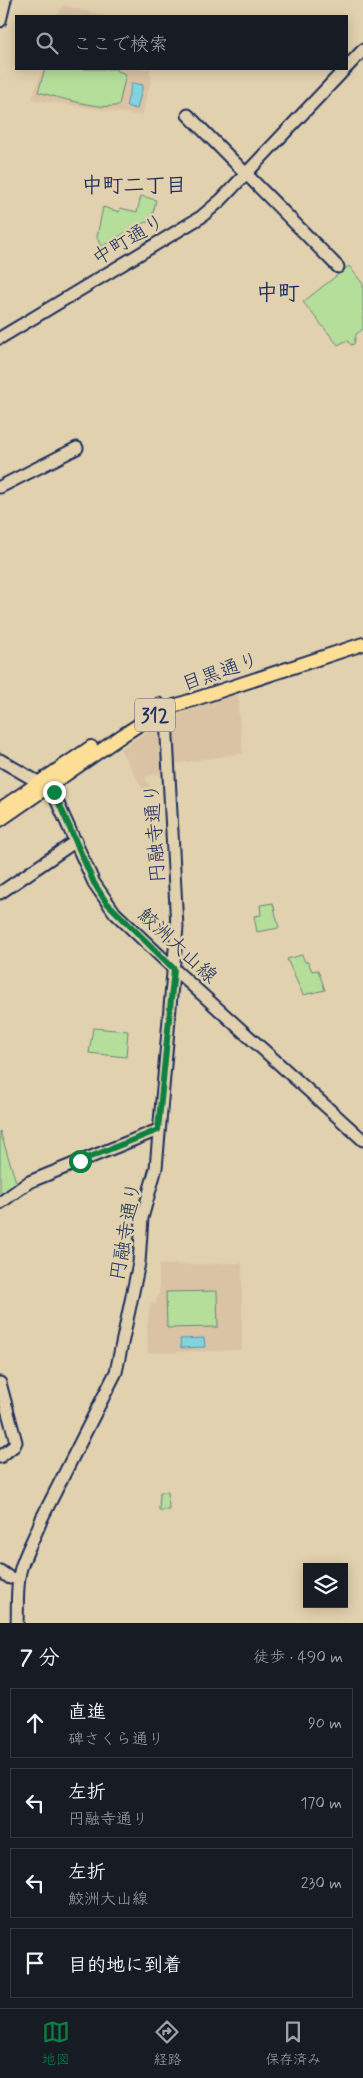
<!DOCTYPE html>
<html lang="ja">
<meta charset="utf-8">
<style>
body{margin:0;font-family:Mynerve,"Klee One",sans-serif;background:#242831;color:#f1f3f6}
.controls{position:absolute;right:15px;bottom:15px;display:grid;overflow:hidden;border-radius:0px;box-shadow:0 2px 12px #0003}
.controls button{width:45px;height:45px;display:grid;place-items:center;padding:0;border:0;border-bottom:1px solid #363941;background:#171b24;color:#f1f3f6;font:25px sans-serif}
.stop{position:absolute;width:15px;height:15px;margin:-11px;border:4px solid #0b8043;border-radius:50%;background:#fff}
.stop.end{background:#0b8043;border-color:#fff;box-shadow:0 1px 5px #0008}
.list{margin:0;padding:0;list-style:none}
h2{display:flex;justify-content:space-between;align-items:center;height:65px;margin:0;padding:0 20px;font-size:21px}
h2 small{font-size:16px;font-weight:400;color:#9ea1a6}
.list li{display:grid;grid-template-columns:32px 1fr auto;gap:15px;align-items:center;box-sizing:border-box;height:70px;margin:0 10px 10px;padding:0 10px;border:1px solid #363941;border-radius:0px}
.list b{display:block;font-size:19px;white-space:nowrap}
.list p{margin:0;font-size:16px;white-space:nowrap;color:#9ea1a6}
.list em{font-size:16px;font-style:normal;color:#9ea1a6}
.icon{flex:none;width:28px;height:28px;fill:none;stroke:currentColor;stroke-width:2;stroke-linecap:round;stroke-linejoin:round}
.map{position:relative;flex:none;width:363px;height:1623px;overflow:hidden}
.search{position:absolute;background:#171b24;box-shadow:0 2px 12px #0003;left:15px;right:15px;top:15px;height:55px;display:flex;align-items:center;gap:12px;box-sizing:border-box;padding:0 18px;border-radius:0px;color:#9ea1a6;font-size:19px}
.sheet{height:385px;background:#171b24}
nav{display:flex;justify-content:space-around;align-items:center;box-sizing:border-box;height:70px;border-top:1px solid #363941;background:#171b24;font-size:14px;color:#9ea1a6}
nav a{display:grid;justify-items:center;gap:2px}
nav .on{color:#0b8043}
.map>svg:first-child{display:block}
</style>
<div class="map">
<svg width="363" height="1623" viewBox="0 0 363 1623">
<rect width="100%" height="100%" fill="#e2d1ae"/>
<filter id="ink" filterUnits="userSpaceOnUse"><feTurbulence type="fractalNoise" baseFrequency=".02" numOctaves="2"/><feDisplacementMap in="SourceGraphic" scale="10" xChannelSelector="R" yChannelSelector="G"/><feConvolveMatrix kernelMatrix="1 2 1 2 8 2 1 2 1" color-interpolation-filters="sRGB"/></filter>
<g filter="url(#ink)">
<g fill="#dac3a5">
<path d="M 62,5 L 106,16 L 58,16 Z"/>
<path d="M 42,69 L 151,69 L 149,75 L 152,76 L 142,116 L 32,99 Z"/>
<path d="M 237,694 L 240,705 L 238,707 L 243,753 L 174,764 L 170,720 L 173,716 Z"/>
<path d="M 160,723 L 164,725 L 166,771 L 145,777 L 151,790 L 145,793 L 120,749 Z"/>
<path d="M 242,1263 L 242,1350 L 148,1353 L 147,1327 L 150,1303 L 155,1304 L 159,1294 L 159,1265 Z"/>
</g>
<g fill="#b5de9a" stroke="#68867c">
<path d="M 45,69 L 117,69 L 117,71 L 126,74 L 119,105 C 102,111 57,97 38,92 Z"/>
<path d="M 141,196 L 156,200 L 151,221 L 140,224 L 101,247 L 97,237 L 103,207 L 119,212 L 120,208 L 137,212 Z"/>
<path d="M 349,266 L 363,284 L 363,329 L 356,334 L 354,344 L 351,345 L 347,340 L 338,345 L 303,302 Z"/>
<path d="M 273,903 L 279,928 L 257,932 L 254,916 L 261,915 L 260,905 Z"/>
<path d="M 302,955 L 305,962 L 308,962 L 312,971 L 318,970 L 325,990 L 303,995 L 287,959 Z"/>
<path d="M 93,1028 L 128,1031 L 126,1057 L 89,1053 Z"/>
<path d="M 0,1131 L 18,1188 L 0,1200 Z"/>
<path d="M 217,1291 L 218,1327 L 167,1328 L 166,1292 Z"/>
<path d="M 160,1492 L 168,1492 L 169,1510 L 159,1510 Z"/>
</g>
<g fill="#83d3de" stroke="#5991ab">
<path d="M 132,83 L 143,85 L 137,109 L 126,106 Z"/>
<path d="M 204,1338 L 205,1347 L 181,1348 L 180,1339 Z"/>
</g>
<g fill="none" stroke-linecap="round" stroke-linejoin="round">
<g stroke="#1b2f5e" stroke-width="15">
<g id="secondary">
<path d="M 0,21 L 5,0"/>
<path d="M 347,67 L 363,50"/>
<path d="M 188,115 L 338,267"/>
<path d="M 0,338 L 201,217 L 221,200 L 345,69"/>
<path d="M 0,487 L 77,448"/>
<path d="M 0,760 L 43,785 L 50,786 L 94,883 L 115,913 L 174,969 L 363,1140"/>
<path d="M 0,893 L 76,841"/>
<path d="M 0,1203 L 29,1182 L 158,1130"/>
<path d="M 0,1383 L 16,1442 L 14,1446 L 0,1457"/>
<path d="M 0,1571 L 10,1578"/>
<path d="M 17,1623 C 18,1606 16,1585 21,1568 C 26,1551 36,1535 42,1518 L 116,1372 L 139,1263 L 142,1218 L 156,1168 L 177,927 L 166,718 L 159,704"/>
</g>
</g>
<g stroke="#1b2f5e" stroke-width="16">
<g id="primary">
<path d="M 0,809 L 91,747"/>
<path d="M 0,820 L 123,735 L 162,710 L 363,644"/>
</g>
</g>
<use href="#secondary" stroke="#e2d1ae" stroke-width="11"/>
<use href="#primary" stroke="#fcde96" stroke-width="12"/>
</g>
</g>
<g fill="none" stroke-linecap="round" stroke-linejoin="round" filter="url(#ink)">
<path stroke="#0b8043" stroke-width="6" d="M 54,792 L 94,883 L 106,902 L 174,969 L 158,1130 L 80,1161"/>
</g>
<g text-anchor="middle" stroke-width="5" stroke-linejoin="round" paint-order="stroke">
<rect fill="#e2d1ae" stroke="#576076" stroke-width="1" x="135" y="698.5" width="40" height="33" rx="4"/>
<g font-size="19" font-weight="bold" fill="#1b2f5e">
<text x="155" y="722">312</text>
</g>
<g font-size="20" fill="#1b2f5e" stroke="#e2d1ae">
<text transform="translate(128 239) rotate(-31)" y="7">中町通り</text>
<text transform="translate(220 671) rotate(-19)" y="7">目黒通り</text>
<text transform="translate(154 833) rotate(-94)" y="7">円融寺通り</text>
<text transform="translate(178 945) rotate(43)" y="7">鮫洲大山線</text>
<text transform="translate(125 1231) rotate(-80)" y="7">円融寺通り</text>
</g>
<g font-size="21" font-weight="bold" fill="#1b2f5e" stroke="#e2d1ae">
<text x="134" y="192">中町二丁目</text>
</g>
<g font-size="22" font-weight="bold" fill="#1b2f5e" stroke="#e2d1ae">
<text x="278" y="300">中町</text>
</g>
</g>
</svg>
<div class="controls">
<button><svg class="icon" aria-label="layers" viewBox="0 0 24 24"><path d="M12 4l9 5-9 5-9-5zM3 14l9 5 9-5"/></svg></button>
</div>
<div class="stop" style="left:80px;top:1161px"></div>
<div class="stop end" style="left:54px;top:792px"></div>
<div class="search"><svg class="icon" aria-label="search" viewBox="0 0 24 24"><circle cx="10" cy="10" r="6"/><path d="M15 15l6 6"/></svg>ここで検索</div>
</div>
<section class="sheet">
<h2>7 分<small>徒歩 · 490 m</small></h2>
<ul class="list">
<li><svg class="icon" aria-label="ahead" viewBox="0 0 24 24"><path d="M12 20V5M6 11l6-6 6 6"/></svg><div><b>直進</b><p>碑さくら通り</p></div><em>90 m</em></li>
<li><svg class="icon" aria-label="left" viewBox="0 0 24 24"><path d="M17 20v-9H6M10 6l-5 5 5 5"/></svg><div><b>左折</b><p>円融寺通り</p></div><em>170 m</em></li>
<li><svg class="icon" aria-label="left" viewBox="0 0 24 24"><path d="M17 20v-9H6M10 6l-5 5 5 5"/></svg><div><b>左折</b><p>鮫洲大山線</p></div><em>230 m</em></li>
<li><svg class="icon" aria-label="arrive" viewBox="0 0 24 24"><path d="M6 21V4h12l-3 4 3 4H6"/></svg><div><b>目的地に到着</b></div></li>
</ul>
</section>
<nav>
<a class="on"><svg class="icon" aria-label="map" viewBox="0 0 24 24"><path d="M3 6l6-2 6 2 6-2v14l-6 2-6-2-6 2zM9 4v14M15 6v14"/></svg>地図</a>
<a><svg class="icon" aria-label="directions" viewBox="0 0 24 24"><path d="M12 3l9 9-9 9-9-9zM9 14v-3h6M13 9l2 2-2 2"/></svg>経路</a>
<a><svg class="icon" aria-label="saved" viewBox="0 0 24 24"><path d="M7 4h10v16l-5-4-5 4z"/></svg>保存済み</a>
</nav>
